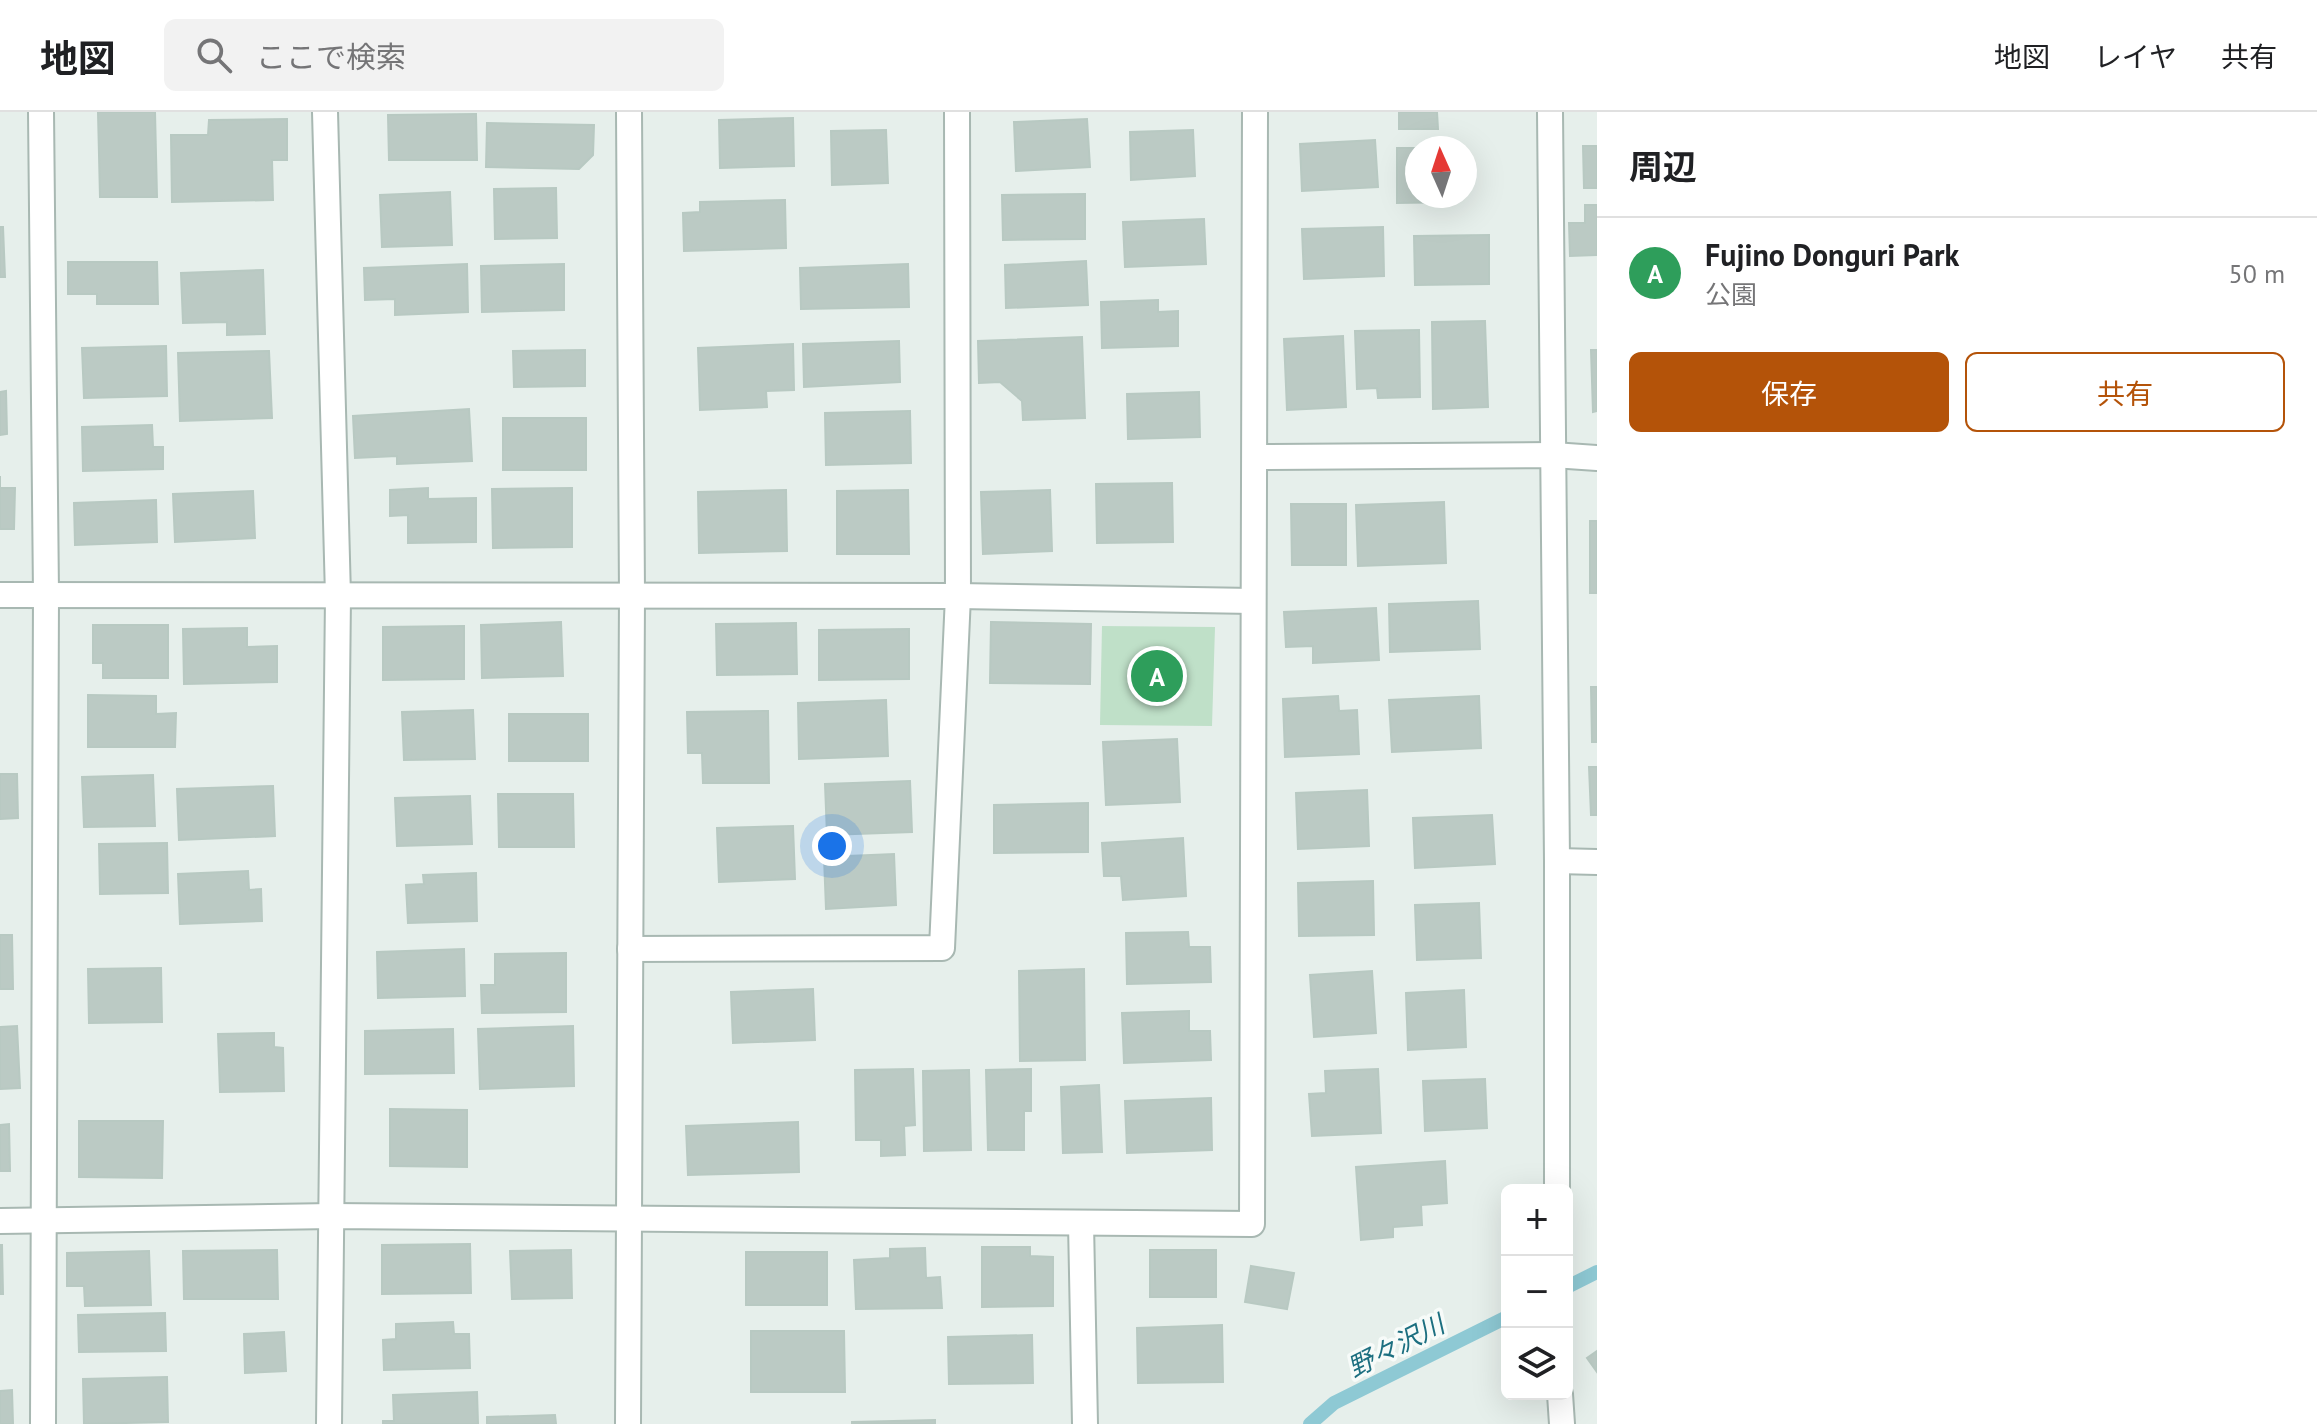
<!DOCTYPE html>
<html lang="ja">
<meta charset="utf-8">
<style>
body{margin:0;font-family:"PT Sans","Noto Sans JP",sans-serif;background:#f2f2f2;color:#202124}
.controls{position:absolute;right:24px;bottom:24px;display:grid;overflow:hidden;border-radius:12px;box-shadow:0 8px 32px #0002}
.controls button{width:72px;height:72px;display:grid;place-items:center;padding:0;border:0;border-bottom:2px solid #e0e0e0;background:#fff;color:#202124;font:40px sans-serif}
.compass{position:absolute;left:1405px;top:24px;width:72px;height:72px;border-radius:50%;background:#fff;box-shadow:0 8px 32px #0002;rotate:357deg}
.you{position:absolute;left:832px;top:734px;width:28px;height:28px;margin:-20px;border:6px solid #fff;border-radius:50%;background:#1a73e8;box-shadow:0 0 0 12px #1a73e833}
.badge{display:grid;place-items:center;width:52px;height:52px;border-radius:50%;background:#b45309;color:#fff;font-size:26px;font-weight:700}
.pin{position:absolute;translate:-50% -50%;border:4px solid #fff;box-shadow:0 2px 8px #0006}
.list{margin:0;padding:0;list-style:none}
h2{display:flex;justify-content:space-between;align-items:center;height:104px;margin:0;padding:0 32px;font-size:34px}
h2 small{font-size:26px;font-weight:400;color:#757577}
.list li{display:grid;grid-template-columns:52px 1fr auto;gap:24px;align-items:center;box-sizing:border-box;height:112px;padding:0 32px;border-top:2px solid #e0e0e0}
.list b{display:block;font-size:30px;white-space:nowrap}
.list p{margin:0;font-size:26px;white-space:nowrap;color:#757577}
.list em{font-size:26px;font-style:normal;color:#757577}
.actions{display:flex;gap:16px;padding:24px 32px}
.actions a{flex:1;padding:18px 0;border:2px solid #b45309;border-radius:12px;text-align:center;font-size:28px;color:#b45309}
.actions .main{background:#b45309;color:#fff}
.icon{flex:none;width:44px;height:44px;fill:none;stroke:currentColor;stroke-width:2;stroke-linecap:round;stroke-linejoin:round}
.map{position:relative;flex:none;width:1597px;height:1312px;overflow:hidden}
header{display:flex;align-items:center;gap:48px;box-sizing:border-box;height:112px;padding:0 40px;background:#fff;border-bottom:2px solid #e0e0e0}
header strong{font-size:38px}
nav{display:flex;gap:44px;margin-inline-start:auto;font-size:28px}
.search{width:560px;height:72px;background:#f2f2f2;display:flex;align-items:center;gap:20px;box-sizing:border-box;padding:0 28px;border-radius:12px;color:#757577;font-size:30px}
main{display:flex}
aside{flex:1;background:#fff}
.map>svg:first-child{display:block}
</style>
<header>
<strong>地図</strong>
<div class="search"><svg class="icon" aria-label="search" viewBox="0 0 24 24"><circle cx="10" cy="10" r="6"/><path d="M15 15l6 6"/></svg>ここで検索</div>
<nav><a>地図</a><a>レイヤ</a><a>共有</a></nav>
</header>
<main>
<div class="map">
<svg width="1597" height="1312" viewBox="0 0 1597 1312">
<rect width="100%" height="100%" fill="#e6efeb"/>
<path fill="#bfe0c8" d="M 1102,514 L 1215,515 L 1212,614 L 1100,613 Z"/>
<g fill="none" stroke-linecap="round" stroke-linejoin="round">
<g stroke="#8ec9d4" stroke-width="14">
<path d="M 1567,1175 L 1597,1160"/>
<path d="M 1310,1312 L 1334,1291 L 1507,1205"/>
</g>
</g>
<g fill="#bbcac4" stroke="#b8c9c2" stroke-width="2">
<path d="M 98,0 L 155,0 L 157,85 L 100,85 Z"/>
<path d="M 1399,0 L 1437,0 L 1438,17 L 1399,17 Z"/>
<path d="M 476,2 L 477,48 L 389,48 L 388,3 Z"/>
<path d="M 793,6 L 794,54 L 720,56 L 719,8 Z"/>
<path d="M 287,7 L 287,48 L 272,48 L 273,88 L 172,90 L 171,23 L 208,23 L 209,8 Z"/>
<path d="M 1087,7 L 1090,55 L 1016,59 L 1014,10 Z"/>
<path d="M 487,11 L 594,13 L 593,43 L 579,57 L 486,55 Z"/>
<path d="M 886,18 L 888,71 L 832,73 L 831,19 Z"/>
<path d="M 1193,18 L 1195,64 L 1131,68 L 1130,20 Z"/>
<path d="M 1375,28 L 1378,75 L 1302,79 L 1300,32 Z"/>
<path d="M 1583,34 L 1597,34 L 1597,76 L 1584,76 Z"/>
<path d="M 1397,36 L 1417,36 L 1417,84 L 1458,84 L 1458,90 L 1397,91 Z"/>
<path d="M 556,76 L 557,126 L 495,127 L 494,77 Z"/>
<path d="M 450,80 L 452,133 L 382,135 L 380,83 Z"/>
<path d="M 1085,82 L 1085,127 L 1003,128 L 1002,83 Z"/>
<path d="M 785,88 L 786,136 L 684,139 L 683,101 L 700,100 L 700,90 Z"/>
<path d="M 1585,93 L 1597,93 L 1597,143 L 1570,144 L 1569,111 L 1585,111 Z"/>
<path d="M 1204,107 L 1206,152 L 1125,155 L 1123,110 Z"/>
<path d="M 0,115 L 3,115 L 5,165 L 0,165 Z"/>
<path d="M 1383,115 L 1384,164 L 1304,167 L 1302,117 Z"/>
<path d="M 1489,123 L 1489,172 L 1415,173 L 1414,124 Z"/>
<path d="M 1086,149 L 1088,193 L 1006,196 L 1005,153 Z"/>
<path d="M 68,150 L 157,150 L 158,192 L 97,192 L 97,182 L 68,182 Z"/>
<path d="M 467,152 L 468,200 L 395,203 L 395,187 L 365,188 L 364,156 Z"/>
<path d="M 564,152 L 564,198 L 482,200 L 481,154 Z"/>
<path d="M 908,152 L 909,195 L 801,197 L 800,156 Z"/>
<path d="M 263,158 L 265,222 L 227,223 L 227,210 L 183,211 L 181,161 Z"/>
<path d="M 1158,188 L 1158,200 L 1178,199 L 1178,234 L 1102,236 L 1101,190 Z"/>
<path d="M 1485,209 L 1488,295 L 1433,297 L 1432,210 Z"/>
<path d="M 1419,218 L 1420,285 L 1378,286 L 1377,276 L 1357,277 L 1355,219 Z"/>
<path d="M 1343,224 L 1346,295 L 1287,298 L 1284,227 Z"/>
<path d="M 1082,225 L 1085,306 L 1023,308 L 1022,289 L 1000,270 L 979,271 L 978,229 Z"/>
<path d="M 899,229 L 900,270 L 804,275 L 803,232 Z"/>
<path d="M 793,232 L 794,278 L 766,279 L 767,295 L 700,298 L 698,236 Z"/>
<path d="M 166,234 L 167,284 L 84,286 L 82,236 Z"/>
<path d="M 585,238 L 585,274 L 514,275 L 513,239 Z"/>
<path d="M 1591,238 L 1597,238 L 1597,299 L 1593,300 Z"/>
<path d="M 269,239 L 272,306 L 180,309 L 178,241 Z"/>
<path d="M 6,279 L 7,322 L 0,323 L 0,280 Z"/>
<path d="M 1199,280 L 1200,325 L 1128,327 L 1127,282 Z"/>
<path d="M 469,297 L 472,349 L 397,352 L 397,344 L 355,346 L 353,304 Z"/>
<path d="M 910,299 L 911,351 L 826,353 L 825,301 Z"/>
<rect x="503" y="306" width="83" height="52"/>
<path d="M 152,313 L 153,335 L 163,335 L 163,357 L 83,359 L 82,315 Z"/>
<path d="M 0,364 L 0,376 L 15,376 L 14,417 L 0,417 Z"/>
<path d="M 1172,371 L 1173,430 L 1097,431 L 1096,372 Z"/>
<path d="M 428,376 L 428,387 L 476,386 L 476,430 L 408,431 L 408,403 L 390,404 L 390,378 Z"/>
<path d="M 572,376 L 572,435 L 493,436 L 492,377 Z"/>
<path d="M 786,378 L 787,439 L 699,441 L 698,380 Z"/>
<path d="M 908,378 L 909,442 L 837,442 L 837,379 Z"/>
<path d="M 1050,378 L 1052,439 L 983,442 L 981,380 Z"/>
<path d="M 253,379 L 255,426 L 175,430 L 173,382 Z"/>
<path d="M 156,388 L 157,430 L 75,433 L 74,391 Z"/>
<path d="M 1444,390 L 1446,451 L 1358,454 L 1356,393 Z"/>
<path d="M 1291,392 L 1346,392 L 1346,453 L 1292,453 Z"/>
<rect x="1590" y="409" width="7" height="72"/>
<path d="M 1478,489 L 1480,537 L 1390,540 L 1389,492 Z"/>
<path d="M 1376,496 L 1379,548 L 1313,551 L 1313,534 L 1286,535 L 1284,500 Z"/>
<path d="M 561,510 L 563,564 L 482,566 L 481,513 Z"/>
<path d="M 991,510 L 1091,512 L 1090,572 L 990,571 Z"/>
<path d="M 796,511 L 797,562 L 717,563 L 716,512 Z"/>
<path d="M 93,513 L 168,513 L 168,566 L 103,566 L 103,551 L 93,551 Z"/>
<path d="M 464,514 L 464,567 L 383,568 L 383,515 Z"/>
<path d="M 247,516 L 247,535 L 277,534 L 277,570 L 184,572 L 183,517 Z"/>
<path d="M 909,517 L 909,567 L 819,568 L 819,518 Z"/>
<path d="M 1591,575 L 1597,575 L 1597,630 L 1592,630 Z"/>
<path d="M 88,583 L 156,584 L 156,602 L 176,601 L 175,635 L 88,635 Z"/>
<path d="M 1338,584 L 1339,599 L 1357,598 L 1359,642 L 1285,645 L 1283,587 Z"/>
<path d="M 1479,584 L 1481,636 L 1392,640 L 1389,588 Z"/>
<path d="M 886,588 L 888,644 L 799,647 L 798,591 Z"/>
<path d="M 473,598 L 475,647 L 404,648 L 402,600 Z"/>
<path d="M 768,599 L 769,671 L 703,671 L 702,641 L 688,641 L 687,600 Z"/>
<rect x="509" y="602" width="79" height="47"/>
<path d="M 1177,627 L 1180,690 L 1106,693 L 1103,630 Z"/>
<path d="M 1589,655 L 1597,655 L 1597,703 L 1591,703 Z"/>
<path d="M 0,662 L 17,662 L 18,706 L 0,707 Z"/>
<path d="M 153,663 L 155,714 L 84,715 L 82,665 Z"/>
<path d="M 910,669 L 912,720 L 827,723 L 825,672 Z"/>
<path d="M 273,674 L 275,724 L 179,728 L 177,677 Z"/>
<path d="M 1367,678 L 1369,734 L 1298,737 L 1296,681 Z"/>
<path d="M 498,682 L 573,682 L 574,735 L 499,735 Z"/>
<path d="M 470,684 L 472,732 L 397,734 L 395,686 Z"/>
<path d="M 1088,691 L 1088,740 L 994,741 L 994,693 Z"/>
<path d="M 1492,703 L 1495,752 L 1415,756 L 1413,706 Z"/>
<path d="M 793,714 L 795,767 L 719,770 L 717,716 Z"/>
<path d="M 1183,726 L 1186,784 L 1123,788 L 1121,764 L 1104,764 L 1102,731 Z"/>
<path d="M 167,731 L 168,781 L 100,782 L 99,732 Z"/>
<path d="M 894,742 L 896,793 L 826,797 L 824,745 Z"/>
<path d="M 248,759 L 249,778 L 261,777 L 262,809 L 180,812 L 178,762 Z"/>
<path d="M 476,761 L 477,809 L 408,811 L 406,773 L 424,772 L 423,763 Z"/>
<path d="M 1373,769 L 1374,823 L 1299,824 L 1298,771 Z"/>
<path d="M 1479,791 L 1481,846 L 1417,848 L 1415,793 Z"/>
<path d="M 1188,820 L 1189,835 L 1210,835 L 1211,870 L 1127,872 L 1126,821 Z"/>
<path d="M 0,823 L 12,823 L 13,877 L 0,877 Z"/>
<path d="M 464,837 L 465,884 L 378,886 L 377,840 Z"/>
<path d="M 566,841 L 566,900 L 482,901 L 481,873 L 495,873 L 495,842 Z"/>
<path d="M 161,856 L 162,910 L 89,911 L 88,857 Z"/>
<path d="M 1084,857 L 1085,948 L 1020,949 L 1019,859 Z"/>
<path d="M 1372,859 L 1376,921 L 1314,925 L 1310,863 Z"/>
<path d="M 813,877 L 815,928 L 733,931 L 731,880 Z"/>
<path d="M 1464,878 L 1466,935 L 1408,938 L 1406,881 Z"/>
<path d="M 1189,899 L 1189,919 L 1210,919 L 1211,948 L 1124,951 L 1122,901 Z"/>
<path d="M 17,914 L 20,976 L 0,977 L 0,915 Z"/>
<path d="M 573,914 L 574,974 L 480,977 L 478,917 Z"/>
<path d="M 453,917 L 454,961 L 365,962 L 365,919 Z"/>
<path d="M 274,921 L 274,935 L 283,936 L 284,979 L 220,980 L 218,922 Z"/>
<path d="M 913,957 L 915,1013 L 904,1014 L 905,1043 L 881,1044 L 881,1028 L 856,1028 L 855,958 Z"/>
<path d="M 1031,957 L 1031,999 L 1024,999 L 1024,1038 L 988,1038 L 986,958 Z"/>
<path d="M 1378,957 L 1381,1021 L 1312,1024 L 1309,982 L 1326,981 L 1325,959 Z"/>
<path d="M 969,958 L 971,1038 L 924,1039 L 923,959 Z"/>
<path d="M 1485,967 L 1487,1016 L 1425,1019 L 1423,969 Z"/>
<path d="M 1099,973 L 1102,1040 L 1063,1041 L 1061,975 Z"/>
<path d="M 1211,986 L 1212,1038 L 1127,1041 L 1125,989 Z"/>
<path d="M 390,997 L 467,998 L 467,1055 L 390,1054 Z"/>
<path d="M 79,1009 L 163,1009 L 162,1066 L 79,1065 Z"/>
<path d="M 798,1010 L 799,1060 L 688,1063 L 686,1014 Z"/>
<path d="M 9,1012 L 10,1059 L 0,1059 L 0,1013 Z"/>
<path d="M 1445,1049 L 1447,1091 L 1421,1093 L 1422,1113 L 1393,1115 L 1393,1125 L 1361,1128 L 1356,1055 Z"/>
<path d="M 470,1132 L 471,1181 L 382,1182 L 382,1133 Z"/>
<path d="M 0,1133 L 2,1133 L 3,1182 L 0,1182 Z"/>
<path d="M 982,1135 L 1030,1135 L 1030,1144 L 1053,1145 L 1053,1194 L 982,1195 Z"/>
<path d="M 925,1136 L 926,1166 L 940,1165 L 942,1196 L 856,1197 L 854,1148 L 890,1146 L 890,1137 Z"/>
<path d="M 277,1138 L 278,1187 L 184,1187 L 183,1139 Z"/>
<path d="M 571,1138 L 572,1186 L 512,1187 L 510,1139 Z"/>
<rect x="1150" y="1138" width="66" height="47"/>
<path d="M 149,1139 L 151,1193 L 85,1194 L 84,1174 L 67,1174 L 67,1141 Z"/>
<rect x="746" y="1140" width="81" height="53"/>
<path d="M 1251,1154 L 1294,1161 L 1287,1197 L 1245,1190 Z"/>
<path d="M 165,1201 L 166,1239 L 79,1240 L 78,1203 Z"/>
<path d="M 453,1210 L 454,1222 L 469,1222 L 470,1256 L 384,1258 L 383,1228 L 396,1227 L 396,1212 Z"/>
<path d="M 1222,1213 L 1223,1270 L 1138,1271 L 1137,1216 Z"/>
<path d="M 751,1219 L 844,1219 L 845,1280 L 751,1280 Z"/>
<path d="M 284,1220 L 286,1259 L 245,1261 L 244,1222 Z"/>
<path d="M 1032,1223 L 1033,1271 L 949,1272 L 948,1225 Z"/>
<path d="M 1597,1239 L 1597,1260 L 1587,1246 Z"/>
<path d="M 167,1265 L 168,1310 L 84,1312 L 83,1267 Z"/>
<path d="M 12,1278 L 13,1312 L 0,1312 L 0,1279 Z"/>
<path d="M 477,1280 L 478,1312 L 383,1312 L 383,1309 L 394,1309 L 393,1283 Z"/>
<path d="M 555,1303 L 556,1312 L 487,1312 L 487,1305 Z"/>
<path d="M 935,1308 L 935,1312 L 852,1312 L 852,1310 Z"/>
</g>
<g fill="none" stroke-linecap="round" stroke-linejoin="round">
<g stroke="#a8b8b2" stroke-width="28">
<g id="minor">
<path d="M 41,0 L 46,482 L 43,1312"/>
<path d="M 325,0 L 338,484 L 329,1312"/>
<path d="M 1550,0 L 1557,749 L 1557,1078"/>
<path d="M 1255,345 L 1553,343 L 1597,346"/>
<path d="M 0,483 L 958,484 L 1253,489"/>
<path d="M 1557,749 L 1597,750"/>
<path d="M 630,837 L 942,836 L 958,484 L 957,0"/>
<path d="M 0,1109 L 332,1104 L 1252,1112 L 1255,0"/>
<path d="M 1081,1111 L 1085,1312"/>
<path d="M 1560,1282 L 1562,1312"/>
<path d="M 628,1312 L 632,483 L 629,0"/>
</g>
</g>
<use href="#minor" stroke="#fff" stroke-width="24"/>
</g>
<g text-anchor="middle" stroke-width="7" stroke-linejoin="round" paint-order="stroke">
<g font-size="26" font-style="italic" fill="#1c6f80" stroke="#f7fbf9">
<text transform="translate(1396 1234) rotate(-27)" y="9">野々沢川</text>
</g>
</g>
</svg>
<div class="controls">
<button>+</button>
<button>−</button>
<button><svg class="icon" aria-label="layers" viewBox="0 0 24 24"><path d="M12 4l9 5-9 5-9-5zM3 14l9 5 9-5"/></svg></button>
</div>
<svg class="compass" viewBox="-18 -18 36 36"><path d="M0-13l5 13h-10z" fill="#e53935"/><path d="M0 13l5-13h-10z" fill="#757577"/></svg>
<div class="you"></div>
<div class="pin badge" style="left:1157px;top:564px;background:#2e9e5b">A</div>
</div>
<aside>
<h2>周辺<small></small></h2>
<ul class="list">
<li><span class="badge" style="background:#2e9e5b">A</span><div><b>Fujino Donguri Park</b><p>公園</p></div><em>50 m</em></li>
</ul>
<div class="actions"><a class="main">保存</a><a>共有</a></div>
</aside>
</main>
